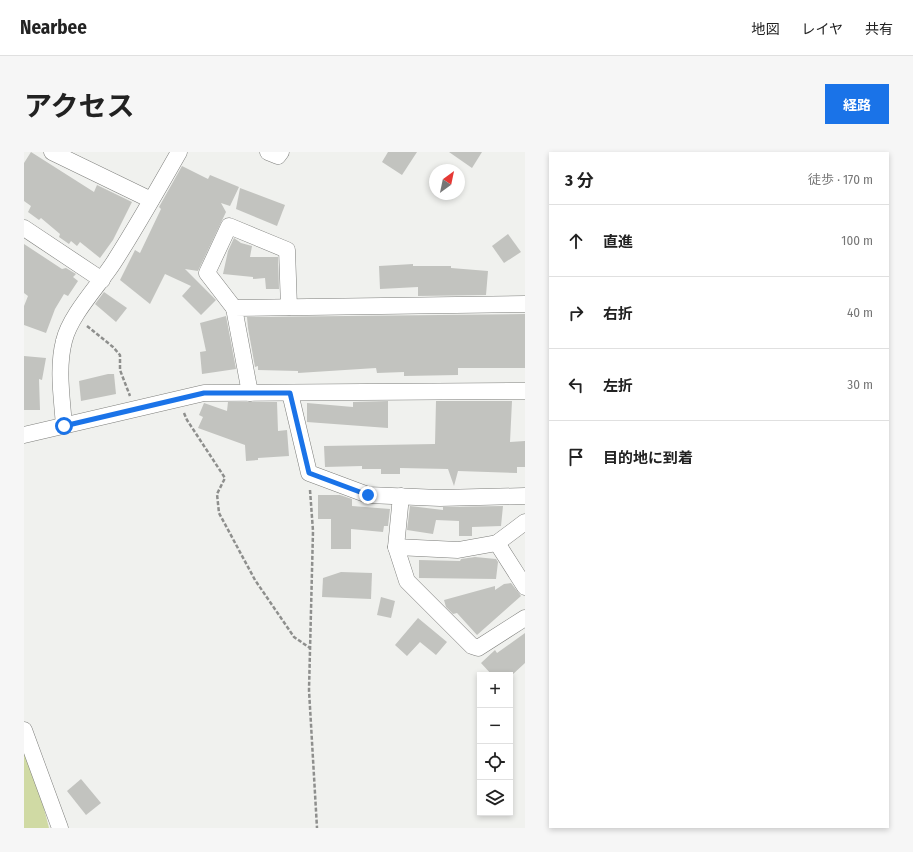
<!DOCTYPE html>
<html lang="ja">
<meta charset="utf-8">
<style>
body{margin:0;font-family:"Fira Sans Condensed","Noto Sans JP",sans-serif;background:#f6f6f6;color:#222}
.controls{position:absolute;right:12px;bottom:12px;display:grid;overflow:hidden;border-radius:0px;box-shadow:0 2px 6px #0003}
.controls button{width:36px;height:36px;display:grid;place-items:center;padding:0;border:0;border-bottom:1px solid #e0e0e0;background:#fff;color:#222;font:20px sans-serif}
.compass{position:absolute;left:405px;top:12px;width:36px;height:36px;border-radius:50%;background:#fff;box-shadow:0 2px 6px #0003;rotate:33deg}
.stop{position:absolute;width:12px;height:12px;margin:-9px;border:3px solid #1a73e8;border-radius:50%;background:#fff}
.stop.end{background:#1a73e8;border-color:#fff;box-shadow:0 1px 4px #0008}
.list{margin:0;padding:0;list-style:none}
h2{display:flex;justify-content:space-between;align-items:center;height:52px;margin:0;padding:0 16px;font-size:17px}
h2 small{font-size:13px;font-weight:400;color:#767676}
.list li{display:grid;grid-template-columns:26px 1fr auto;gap:12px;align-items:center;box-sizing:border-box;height:72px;padding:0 16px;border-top:1px solid #e0e0e0}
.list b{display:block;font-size:15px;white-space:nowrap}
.list em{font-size:13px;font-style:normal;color:#767676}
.icon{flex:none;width:22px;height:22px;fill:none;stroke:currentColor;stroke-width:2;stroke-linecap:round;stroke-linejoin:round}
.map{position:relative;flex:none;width:501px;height:676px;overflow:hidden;border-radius:0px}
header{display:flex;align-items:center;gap:24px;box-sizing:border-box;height:56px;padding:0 20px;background:#fff;border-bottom:1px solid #e0e0e0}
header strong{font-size:19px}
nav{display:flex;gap:22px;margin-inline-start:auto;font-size:14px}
.intro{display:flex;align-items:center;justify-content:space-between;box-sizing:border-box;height:96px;padding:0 24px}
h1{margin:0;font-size:28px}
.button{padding:10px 18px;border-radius:0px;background:#1a73e8;color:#fff;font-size:14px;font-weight:700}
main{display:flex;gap:24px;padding:0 24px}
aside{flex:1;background:#fff;border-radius:0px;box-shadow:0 2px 6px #0003}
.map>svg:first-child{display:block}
</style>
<header>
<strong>Nearbee</strong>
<nav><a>地図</a><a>レイヤ</a><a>共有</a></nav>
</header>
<div class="intro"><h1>アクセス</h1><a class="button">経路</a></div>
<main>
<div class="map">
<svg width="501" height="676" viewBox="0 0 501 676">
<rect width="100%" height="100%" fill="#f0f1ee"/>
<path fill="#d0daa4" d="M 0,599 L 15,637 L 25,676 L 0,676 Z"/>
<g fill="#c2c3bf">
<path d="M 7,0 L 70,40 L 73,33 L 108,50 L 89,88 L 76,106 L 56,90 L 53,94 L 47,89 L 45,92 L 35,85 L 36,82 L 17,66 L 15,68 L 4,60 L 7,54 L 0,49 L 0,11 Z"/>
<path d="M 364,0 L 393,0 L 378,23 L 358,10 Z"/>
<path d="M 425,0 L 458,0 L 448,16 Z"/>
<path d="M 158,14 L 184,27 L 186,23 L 215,35 L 206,54 L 197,51 L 202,60 L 174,119 L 161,117 L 192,148 L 177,163 L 158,144 L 167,134 L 141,122 L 126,152 L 96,128 L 111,98 L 116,101 L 137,57 L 135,55 Z"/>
<path d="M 216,36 L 261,53 L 253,74 L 212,57 Z"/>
<path d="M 484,82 L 497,100 L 480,111 L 468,94 Z"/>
<path d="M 210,86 L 217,91 L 228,94 L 226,105 L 254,105 L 255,137 L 242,137 L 241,126 L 229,127 L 229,125 L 199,122 L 204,99 Z"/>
<path d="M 0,92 L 38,117 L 42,116 L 52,122 L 49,125 L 54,129 L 44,144 L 40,142 L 31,157 L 22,181 L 0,173 L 0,154 L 4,144 L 0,141 Z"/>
<path d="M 389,112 L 389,114 L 427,114 L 427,116 L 464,119 L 462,143 L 394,144 L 394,135 L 356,137 L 355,114 Z"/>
<path d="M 80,140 L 103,156 L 92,170 L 71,152 Z"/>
<path d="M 501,162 L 501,216 L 434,216 L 434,223 L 380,224 L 380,220 L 353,221 L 352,216 L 274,221 L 274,219 L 234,218 L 234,214 L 231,215 L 224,176 L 223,165 Z"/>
<path d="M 202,164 L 212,217 L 178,222 L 176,200 L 182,199 L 176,171 Z"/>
<path d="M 0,204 L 22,206 L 18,228 L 15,227 L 16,258 L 0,258 Z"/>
<path d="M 84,222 L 90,222 L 92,242 L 57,249 L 55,229 Z"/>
<path d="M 364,249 L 364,276 L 283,270 L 283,251 L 329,255 L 329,250 Z"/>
<path d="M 412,249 L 488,249 L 486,290 L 501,289 L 501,315 L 493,315 L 493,321 L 434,319 L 430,334 L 424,317 L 376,316 L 376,322 L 357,322 L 357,317 L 338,317 L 338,314 L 301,315 L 300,294 L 411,292 Z"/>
<path d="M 204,250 L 253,250 L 254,279 L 263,278 L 265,304 L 234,306 L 234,308 L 222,309 L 221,293 L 174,276 L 179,265 L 175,263 L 180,251 L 203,259 Z"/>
<path d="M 294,343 L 316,343 L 328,347 L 328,354 L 366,357 L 364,374 L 360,374 L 359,380 L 327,377 L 327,397 L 307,397 L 307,367 L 294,367 Z"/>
<path d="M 386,354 L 419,358 L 419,355 L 479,354 L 477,374 L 448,375 L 448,384 L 435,384 L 435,369 L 412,368 L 409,382 L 383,378 Z"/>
<path d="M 451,405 L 472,407 L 474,410 L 472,427 L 395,426 L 395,408 L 436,409 L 437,407 Z"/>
<path d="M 317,420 L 348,421 L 347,447 L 298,445 L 299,426 Z"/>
<path d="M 487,431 L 497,444 L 453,483 L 433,461 L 429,462 L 422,455 L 420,448 L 471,434 L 471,438 L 480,432 Z"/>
<path d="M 357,445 L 371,449 L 367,466 L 353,463 Z"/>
<path d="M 394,466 L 423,490 L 412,503 L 396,490 L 383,504 L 371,493 Z"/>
<path d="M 501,481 L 501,511 L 488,523 L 468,523 L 457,511 L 471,498 L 473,501 Z"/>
<path d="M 57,627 L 77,651 L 62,663 L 43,639 Z"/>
</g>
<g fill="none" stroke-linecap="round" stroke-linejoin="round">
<g stroke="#7d7e7b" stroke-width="17">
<g id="minor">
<path d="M 28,0 L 127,48"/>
<path d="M 244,0 L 254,4 L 257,0"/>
<path d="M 0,76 L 78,128"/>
<path d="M 210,156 L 183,121 L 205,74 L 263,98 L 265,155"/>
<path d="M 226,241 L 210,156 L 501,152"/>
<path d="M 266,241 L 285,321 L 344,343 L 416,346 L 501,344"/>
<path d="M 40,274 C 38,246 33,216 40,189 C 46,163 76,132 90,110 C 113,74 134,37 155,0"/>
<path d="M 0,283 L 180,241 L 501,239"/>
<path d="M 377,344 L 372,395 L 383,429 L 448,494 L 454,496 L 501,466"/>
<path d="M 473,391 L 501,435"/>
<path d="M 372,395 L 434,398 L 473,391 L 501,370"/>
<path d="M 0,578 L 36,676"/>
</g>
</g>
<g stroke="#8e8f8d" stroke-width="2.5" stroke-dasharray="4 2" stroke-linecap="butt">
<path d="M 63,174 L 89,195 L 96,203 L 96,218 L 106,244"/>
<path d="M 160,261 L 163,268 L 201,326 L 193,342 L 195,361 L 231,428 L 270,485 L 286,496"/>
<path d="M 286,338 L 289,379 L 285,538 L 293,676"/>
</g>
<use href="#minor" stroke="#fff" stroke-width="16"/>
</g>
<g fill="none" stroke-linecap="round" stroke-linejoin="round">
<path stroke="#1a73e8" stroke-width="5" d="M 40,274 L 180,241 L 266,241 L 285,321 L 344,343"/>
</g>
</svg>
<div class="controls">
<button>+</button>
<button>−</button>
<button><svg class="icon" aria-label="locate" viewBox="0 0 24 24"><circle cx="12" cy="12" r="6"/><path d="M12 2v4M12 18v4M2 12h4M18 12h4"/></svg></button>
<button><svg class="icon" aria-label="layers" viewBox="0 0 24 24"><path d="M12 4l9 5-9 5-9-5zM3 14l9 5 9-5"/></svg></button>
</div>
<svg class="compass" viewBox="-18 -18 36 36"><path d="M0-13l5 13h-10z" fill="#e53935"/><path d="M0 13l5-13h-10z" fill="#767676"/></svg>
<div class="stop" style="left:40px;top:274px"></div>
<div class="stop end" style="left:344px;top:343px"></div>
</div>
<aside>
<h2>3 分<small>徒歩 · 170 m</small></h2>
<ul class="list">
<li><svg class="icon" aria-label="ahead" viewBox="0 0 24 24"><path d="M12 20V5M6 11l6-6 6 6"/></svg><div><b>直進</b></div><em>100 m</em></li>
<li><svg class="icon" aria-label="right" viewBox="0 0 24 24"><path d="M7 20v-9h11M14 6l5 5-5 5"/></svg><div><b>右折</b></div><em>40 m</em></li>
<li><svg class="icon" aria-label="left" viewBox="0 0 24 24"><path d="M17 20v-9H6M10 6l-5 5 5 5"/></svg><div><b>左折</b></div><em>30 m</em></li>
<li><svg class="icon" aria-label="arrive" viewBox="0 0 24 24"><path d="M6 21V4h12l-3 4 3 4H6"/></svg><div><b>目的地に到着</b></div></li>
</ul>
</aside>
</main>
